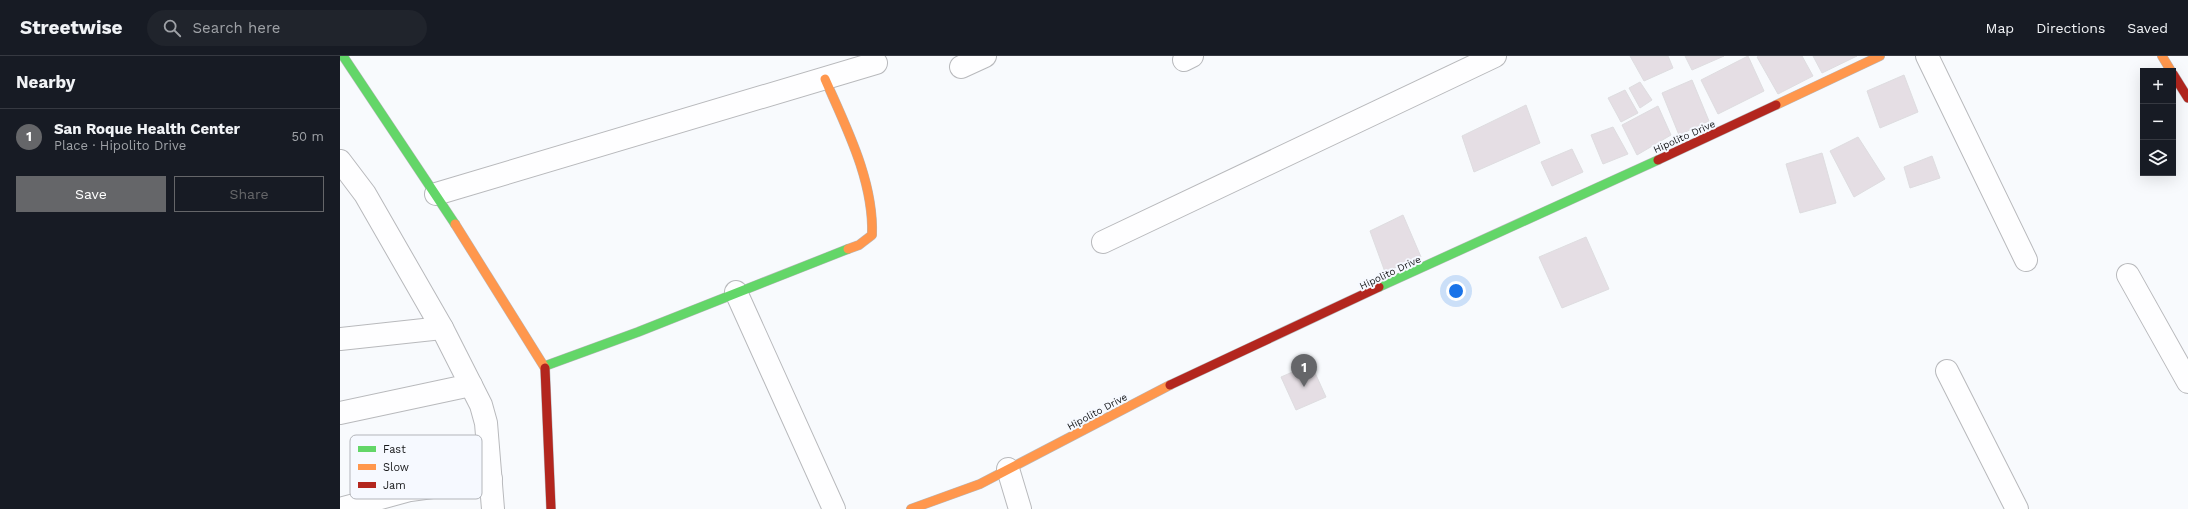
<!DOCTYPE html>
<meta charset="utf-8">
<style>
body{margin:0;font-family:"Work Sans",sans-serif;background:#20242c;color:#f1f3f6}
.controls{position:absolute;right:12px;top:12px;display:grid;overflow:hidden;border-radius:0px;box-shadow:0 4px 16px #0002}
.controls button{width:36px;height:36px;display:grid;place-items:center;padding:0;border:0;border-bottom:1px solid #363941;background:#171b24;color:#f1f3f6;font:20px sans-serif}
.you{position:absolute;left:1116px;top:235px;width:14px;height:14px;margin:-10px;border:3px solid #fff;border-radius:50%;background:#1a73e8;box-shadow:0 0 0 6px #1a73e833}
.badge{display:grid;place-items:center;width:26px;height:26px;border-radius:50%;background:#656669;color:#fff;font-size:13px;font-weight:700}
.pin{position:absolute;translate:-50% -33px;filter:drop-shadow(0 1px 2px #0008)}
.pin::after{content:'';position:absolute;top:21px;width:14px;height:12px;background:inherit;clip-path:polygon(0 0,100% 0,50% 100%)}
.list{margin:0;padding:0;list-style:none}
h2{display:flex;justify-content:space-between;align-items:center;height:52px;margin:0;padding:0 16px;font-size:17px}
h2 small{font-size:13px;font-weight:400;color:#9ea1a6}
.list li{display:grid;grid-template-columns:26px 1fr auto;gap:12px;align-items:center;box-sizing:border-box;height:56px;padding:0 16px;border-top:1px solid #363941}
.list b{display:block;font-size:15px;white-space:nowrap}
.list p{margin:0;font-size:13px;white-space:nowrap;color:#9ea1a6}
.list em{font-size:13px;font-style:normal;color:#9ea1a6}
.actions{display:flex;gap:8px;padding:12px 16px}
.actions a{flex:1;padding:9px 0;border:1px solid #656669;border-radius:0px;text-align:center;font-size:14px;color:#656669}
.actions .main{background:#656669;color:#fff}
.icon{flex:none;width:22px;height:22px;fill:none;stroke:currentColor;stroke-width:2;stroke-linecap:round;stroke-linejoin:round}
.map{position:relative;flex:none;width:1848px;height:453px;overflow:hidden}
header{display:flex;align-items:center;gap:24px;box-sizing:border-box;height:56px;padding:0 20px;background:#171b24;border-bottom:1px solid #363941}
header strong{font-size:19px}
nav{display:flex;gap:22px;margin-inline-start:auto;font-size:14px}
.search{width:280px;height:36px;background:#20242c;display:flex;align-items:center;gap:10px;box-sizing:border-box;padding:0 14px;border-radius:22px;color:#9ea1a6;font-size:15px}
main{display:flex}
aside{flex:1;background:#171b24}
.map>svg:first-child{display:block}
</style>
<header>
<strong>Streetwise</strong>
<div class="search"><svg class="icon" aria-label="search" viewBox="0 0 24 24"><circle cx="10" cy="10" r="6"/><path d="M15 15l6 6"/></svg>Search here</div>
<nav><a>Map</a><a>Directions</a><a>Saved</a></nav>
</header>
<main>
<aside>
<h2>Nearby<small></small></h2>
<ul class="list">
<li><span class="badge">1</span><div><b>San Roque Health Center</b><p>Place · Hipolito Drive</p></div><em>50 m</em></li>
</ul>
<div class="actions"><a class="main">Save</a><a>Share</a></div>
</aside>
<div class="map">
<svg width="1848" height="453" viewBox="0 0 1848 453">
<rect width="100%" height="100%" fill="#f8fafd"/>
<g fill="#e5dee4" stroke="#dedde0">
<path d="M 1290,0 L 1328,0 L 1333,12 L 1304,25 Z"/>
<path d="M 1345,0 L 1384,0 L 1352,14 Z"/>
<path d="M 1408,0 L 1424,35 L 1378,58 L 1361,24 Z"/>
<path d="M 1419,0 L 1462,0 L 1473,20 L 1438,38 L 1417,1 Z"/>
<path d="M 1473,0 L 1517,0 L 1482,17 Z"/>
<path d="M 1564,19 L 1578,56 L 1540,72 L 1527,35 Z"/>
<path d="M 1352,24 L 1369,65 L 1339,79 L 1322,37 Z"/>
<path d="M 1300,26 L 1312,44 L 1300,52 L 1289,32 Z"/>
<path d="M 1285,34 L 1298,57 L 1281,66 L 1268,42 Z"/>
<path d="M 1186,49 L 1200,87 L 1134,116 L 1122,80 Z"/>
<path d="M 1318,50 L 1331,79 L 1297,99 L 1282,69 Z"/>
<path d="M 1273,71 L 1288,98 L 1263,108 L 1251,79 Z"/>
<path d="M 1518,81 L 1545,123 L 1514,141 L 1490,95 Z"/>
<path d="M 1232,93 L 1243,116 L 1212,130 L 1201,106 Z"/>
<path d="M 1482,97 L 1496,147 L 1460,157 L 1446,108 Z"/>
<path d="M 1592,100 L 1600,122 L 1570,132 L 1564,111 Z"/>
<path d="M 1063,159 L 1081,201 L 1045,216 L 1030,175 Z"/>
<path d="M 1246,181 L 1269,233 L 1222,252 L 1199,201 Z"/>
<path d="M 971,308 L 986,341 L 956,354 L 941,321 Z"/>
</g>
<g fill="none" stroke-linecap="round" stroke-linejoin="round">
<g stroke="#b8b9bc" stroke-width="24">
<g id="street">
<path d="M 1587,0 L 1686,204"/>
<path d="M 844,4 L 852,0"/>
<path d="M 621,11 L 645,0"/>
<path d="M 0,105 L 25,138 L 102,272 L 141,349 L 146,367 L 153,453"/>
<path d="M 96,138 L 536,7"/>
<path d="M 763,186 L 1155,0"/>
<path d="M 1788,219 L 1848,326"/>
<path d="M 396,236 L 494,453"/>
<path d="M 0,283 L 102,272"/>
<path d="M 1607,315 L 1677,453"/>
<path d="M 0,357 L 131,329"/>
<path d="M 668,413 L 680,453"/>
<path d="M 0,453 L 70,434 L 151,423"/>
</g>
</g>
<g stroke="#b8b9bc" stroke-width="10">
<g id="fast">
<path d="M 3,0 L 115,168"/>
<path d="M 1039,231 L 1318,104"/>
<path d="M 205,310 L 298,276 L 508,193"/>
</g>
</g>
<g stroke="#b8b9bc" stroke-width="10">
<g id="slow">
<path d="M 1822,0 L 1831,15"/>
<path d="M 485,23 C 506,71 534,125 532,179 L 519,189 L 508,193"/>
<path d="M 1436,49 L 1540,0"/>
<path d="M 115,168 L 205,312"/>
<path d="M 571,453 L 640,428 L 830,329"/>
</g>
</g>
<g stroke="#b8b9bc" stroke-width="10">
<g id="jam">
<path d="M 1833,18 L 1848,42"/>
<path d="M 1318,104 L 1436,49"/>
<path d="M 205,312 L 211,453"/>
<path d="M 830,329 L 1039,231"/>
</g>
</g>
<use href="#street" stroke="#fefeff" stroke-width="22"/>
<use href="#fast" stroke="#63d668" stroke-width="9"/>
<use href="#slow" stroke="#ff974d" stroke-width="9"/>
<use href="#jam" stroke="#b3261e" stroke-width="9"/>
</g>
<g text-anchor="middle" stroke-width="4" stroke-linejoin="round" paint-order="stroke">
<g font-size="10" fill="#161719" stroke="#f6f9ff">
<text transform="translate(1344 80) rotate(-24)" y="4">Hipolito Drive</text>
<text transform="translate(1050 216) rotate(-25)" y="4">Hipolito Drive</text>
<text transform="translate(757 355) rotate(-28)" y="4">Hipolito Drive</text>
</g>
</g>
<rect x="10" y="379" width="132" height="64" rx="6" fill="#f6f9ff" stroke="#b3b5ba" stroke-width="1"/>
<rect x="18" y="390" width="18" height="6" fill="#63d668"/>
<rect x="18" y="408" width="18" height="6" fill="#ff974d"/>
<rect x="18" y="426" width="18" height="6" fill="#b3261e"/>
<g font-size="11" fill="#161719">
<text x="43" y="397">Fast</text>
<text x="43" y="415">Slow</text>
<text x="43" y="433">Jam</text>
</g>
</svg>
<div class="controls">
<button>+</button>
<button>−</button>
<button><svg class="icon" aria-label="layers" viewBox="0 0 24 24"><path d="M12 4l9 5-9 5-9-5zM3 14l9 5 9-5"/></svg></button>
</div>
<div class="you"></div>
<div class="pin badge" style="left:964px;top:331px">1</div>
</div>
</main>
